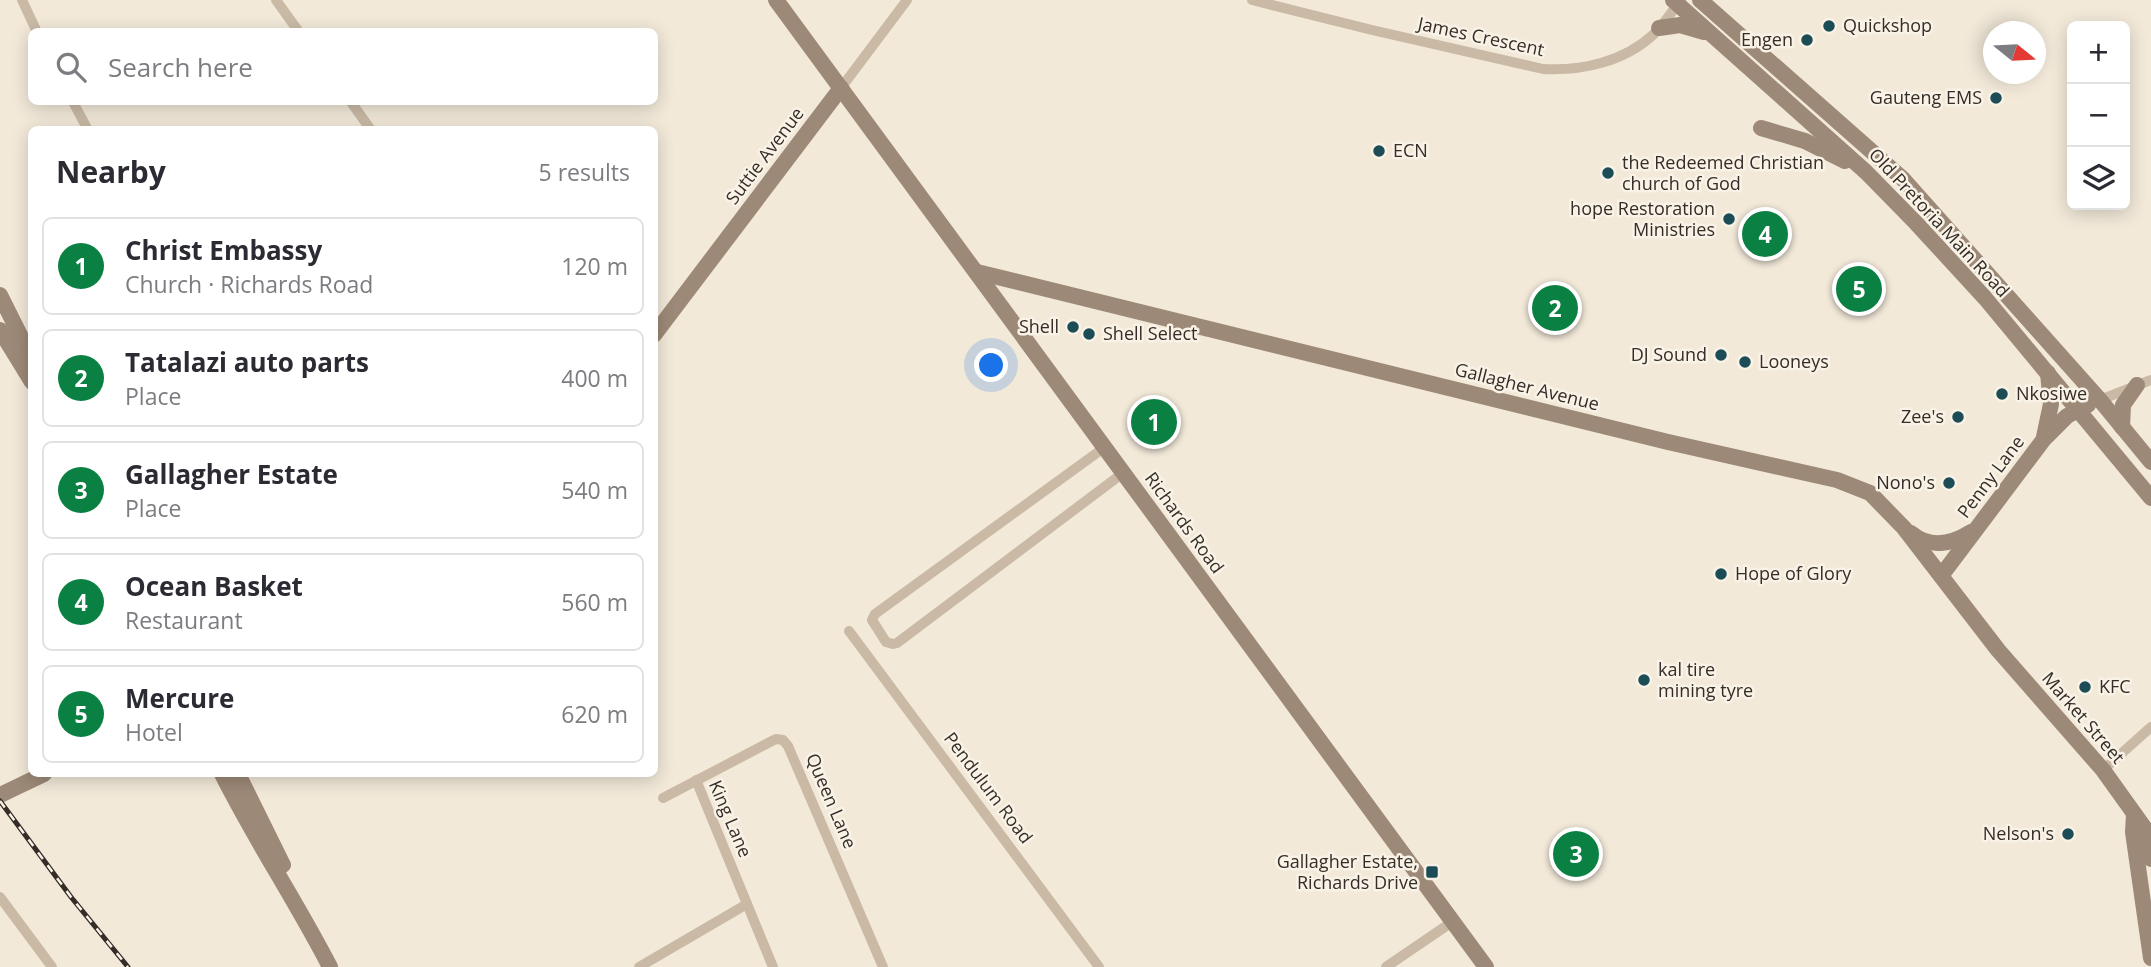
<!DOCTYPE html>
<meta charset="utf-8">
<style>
body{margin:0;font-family:"Open Sans",sans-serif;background:#f7f7f7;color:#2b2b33}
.controls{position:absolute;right:21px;top:21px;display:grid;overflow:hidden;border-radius:10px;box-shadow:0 4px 18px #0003}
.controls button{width:63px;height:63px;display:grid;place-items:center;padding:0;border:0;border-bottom:2px solid #e1e1e2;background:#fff;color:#2b2b33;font:35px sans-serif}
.compass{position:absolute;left:1983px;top:21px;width:63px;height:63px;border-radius:50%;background:#fff;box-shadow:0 4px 18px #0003;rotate:108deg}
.you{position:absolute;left:992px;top:366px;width:24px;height:24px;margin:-18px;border:5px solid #fff;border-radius:50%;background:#1a73e8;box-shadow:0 0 0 10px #1a73e833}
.badge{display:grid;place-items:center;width:46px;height:46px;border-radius:50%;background:#0b8043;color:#fff;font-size:23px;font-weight:700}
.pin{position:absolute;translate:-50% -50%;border:4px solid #fff;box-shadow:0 2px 7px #0006}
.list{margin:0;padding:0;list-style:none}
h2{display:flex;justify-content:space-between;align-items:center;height:91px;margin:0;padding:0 28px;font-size:30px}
h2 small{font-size:23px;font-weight:400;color:#7c7c81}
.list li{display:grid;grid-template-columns:46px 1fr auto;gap:21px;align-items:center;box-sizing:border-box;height:98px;margin:0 14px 14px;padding:0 14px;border:2px solid #e1e1e2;border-radius:10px}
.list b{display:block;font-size:26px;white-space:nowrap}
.list p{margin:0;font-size:23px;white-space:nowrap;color:#7c7c81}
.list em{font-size:23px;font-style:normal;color:#7c7c81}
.icon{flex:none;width:38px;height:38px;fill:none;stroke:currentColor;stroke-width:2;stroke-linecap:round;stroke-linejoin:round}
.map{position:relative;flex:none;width:2151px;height:967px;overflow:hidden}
.search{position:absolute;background:#fff;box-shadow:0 4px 18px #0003;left:28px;top:28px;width:630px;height:77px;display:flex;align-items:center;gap:18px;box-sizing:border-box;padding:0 24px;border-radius:10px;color:#7c7c81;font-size:26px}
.panel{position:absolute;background:#fff;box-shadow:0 4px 18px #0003;left:28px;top:126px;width:630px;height:651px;border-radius:10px}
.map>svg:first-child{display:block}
</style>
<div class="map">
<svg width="2151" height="967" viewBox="0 0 2151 967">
<rect width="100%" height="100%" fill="#f2e9d9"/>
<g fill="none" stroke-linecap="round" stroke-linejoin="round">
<g stroke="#cabaa5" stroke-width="10">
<path d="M 22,0 L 37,32"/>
<path d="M 276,0 L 299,32"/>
<path d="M 1252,0 L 1372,30 L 1543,69 C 1582,71 1624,62 1654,34 C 1664,24 1672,11 1681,0"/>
<path d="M 841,88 L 907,0"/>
<path d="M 73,102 L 88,130"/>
<path d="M 351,102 L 371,130"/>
<path d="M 2100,400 L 2151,380"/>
<path d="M 1105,447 L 875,614 L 872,620 L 886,642 L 893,644 L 897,643 L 1123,473"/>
<path d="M 849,631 L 1099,967"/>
<path d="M 2103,770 L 2151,727"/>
<path d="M 696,780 L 773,967"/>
<path d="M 663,798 L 770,742 L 776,739 L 783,740 L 788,746 L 883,967"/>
<path d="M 0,897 L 52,967"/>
<path d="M 639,967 L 747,904"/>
<path d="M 1386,967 L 1452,922"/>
</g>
<g stroke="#9d8977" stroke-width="16">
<path d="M 776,0 L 1486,967"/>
<path d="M 1673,0 L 1866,172 L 1916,223 L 1985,298 L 2151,498"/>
<path d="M 1700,0 L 1903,179 L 2100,400 L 2151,462"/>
<path d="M 1659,28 L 1680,25 L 1704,32"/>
<path d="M 1761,128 L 1805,141 L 1845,161"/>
<path d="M 977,272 L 1668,442 L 1837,480 L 1870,493 L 1904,528 L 1998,650 L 2103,770 L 2146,830 L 2151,859"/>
<path d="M 0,295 L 32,359"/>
<path d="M 0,330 L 32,382"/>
<path d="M 654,335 L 841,88"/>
<path d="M 2122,427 L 2123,405 L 2137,385"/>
<path d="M 2044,437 L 2051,404 L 2048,373"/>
<path d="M 1911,533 C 1930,549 1952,544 1971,532"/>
<path d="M 1941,576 L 2044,439 L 2067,416 L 2088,405"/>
<path d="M 222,774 C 255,840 296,901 330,967"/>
<path d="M 238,774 L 283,865"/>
<path d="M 0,795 L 44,774"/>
<path d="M 2134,814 L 2133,832 L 2151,958"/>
</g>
<g stroke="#352d27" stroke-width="5">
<path id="rail" d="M 0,801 L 71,897 L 128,967"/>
</g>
<use href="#rail" stroke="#f9f2e6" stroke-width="2.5" stroke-dasharray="8" stroke-linecap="butt"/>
</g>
<g fill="#1c4d57" stroke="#f9f2e6" stroke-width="2.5">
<circle cx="1829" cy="26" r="7"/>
<circle cx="1807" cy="40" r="7"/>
<circle cx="1996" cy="98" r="7"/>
<circle cx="1379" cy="151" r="7"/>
<circle cx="1608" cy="173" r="7"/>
<circle cx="1729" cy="219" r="7"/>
<circle cx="1073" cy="327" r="7"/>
<circle cx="1089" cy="334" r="7"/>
<circle cx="1721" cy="355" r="7"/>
<circle cx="1745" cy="362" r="7"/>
<circle cx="2002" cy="394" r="7"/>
<circle cx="1958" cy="417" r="7"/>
<circle cx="1949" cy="483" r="7"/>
<circle cx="1721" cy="574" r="7"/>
<circle cx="1644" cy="680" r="7"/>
<circle cx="2085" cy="687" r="7"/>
<circle cx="2068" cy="834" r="7"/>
<rect x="1425" y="865" width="14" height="14" rx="3.5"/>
</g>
<g text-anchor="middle" stroke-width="5" stroke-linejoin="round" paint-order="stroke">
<g font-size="18" fill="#352d27" stroke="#f9f2e6" text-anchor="start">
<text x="1843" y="32">Quickshop</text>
<text x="1793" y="46" text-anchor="end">Engen</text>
<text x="1982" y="104" text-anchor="end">Gauteng EMS</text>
<text x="1393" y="157">ECN</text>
<text x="1622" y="169">the Redeemed Christian<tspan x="1622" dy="21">church of God</tspan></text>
<text x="1715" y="215" text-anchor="end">hope Restoration<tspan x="1715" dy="21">Ministries</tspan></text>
<text x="1059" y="333" text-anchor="end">Shell</text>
<text x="1103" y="340">Shell Select</text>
<text x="1707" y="361" text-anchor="end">DJ Sound</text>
<text x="1759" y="368">Looneys</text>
<text x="2016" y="400">Nkosiwe</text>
<text x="1944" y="423" text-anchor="end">Zee's</text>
<text x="1935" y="489" text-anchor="end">Nono's</text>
<text x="1735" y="580">Hope of Glory</text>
<text x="1658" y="676">kal tire<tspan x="1658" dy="21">mining tyre</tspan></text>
<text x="2099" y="693">KFC</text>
<text x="2054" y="840" text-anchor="end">Nelson's</text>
<text x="1418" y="868" text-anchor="end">Gallagher Estate,<tspan x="1418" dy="21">Richards Drive</tspan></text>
</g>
<g font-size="18" fill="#352d27" stroke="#f9f2e6">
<text transform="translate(1481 37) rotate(12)" y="6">James Crescent</text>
<text transform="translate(765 156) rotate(-53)" y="6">Suttie Avenue</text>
<text transform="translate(1939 223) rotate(47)" y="6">Old Pretoria Main Road</text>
<text transform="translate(1527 387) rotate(14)" y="6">Gallagher Avenue</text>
<text transform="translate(1991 477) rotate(-53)" y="6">Penny Lane</text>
<text transform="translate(1184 523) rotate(54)" y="6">Richards Road</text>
<text transform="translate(2083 718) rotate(49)" y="6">Market Street</text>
<text transform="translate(988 788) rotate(53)" y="6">Pendulum Road</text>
<text transform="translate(831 801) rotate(67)" y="6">Queen Lane</text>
<text transform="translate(730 819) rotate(67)" y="6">King Lane</text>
</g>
</g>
</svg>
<div class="controls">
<button>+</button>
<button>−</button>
<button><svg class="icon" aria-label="layers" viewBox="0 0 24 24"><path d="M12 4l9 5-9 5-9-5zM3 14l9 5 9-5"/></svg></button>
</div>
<svg class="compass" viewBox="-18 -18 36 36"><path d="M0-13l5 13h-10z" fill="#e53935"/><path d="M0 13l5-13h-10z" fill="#7c7c81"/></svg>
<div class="you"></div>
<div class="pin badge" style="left:1154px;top:422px">1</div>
<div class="pin badge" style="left:1555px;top:308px">2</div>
<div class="pin badge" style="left:1576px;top:854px">3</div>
<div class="pin badge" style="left:1765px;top:234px">4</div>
<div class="pin badge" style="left:1859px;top:289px">5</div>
<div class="search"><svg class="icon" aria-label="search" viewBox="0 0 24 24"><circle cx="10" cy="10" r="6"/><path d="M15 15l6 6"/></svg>Search here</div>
<section class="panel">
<h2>Nearby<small>5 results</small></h2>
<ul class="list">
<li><span class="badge">1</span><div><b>Christ Embassy</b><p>Church · Richards Road</p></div><em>120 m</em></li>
<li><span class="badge">2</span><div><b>Tatalazi auto parts</b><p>Place</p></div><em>400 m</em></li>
<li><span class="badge">3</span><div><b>Gallagher Estate</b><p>Place</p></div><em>540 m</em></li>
<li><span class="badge">4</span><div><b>Ocean Basket</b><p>Restaurant</p></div><em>560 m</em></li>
<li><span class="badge">5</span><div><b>Mercure</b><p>Hotel</p></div><em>620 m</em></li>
</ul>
</section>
</div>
